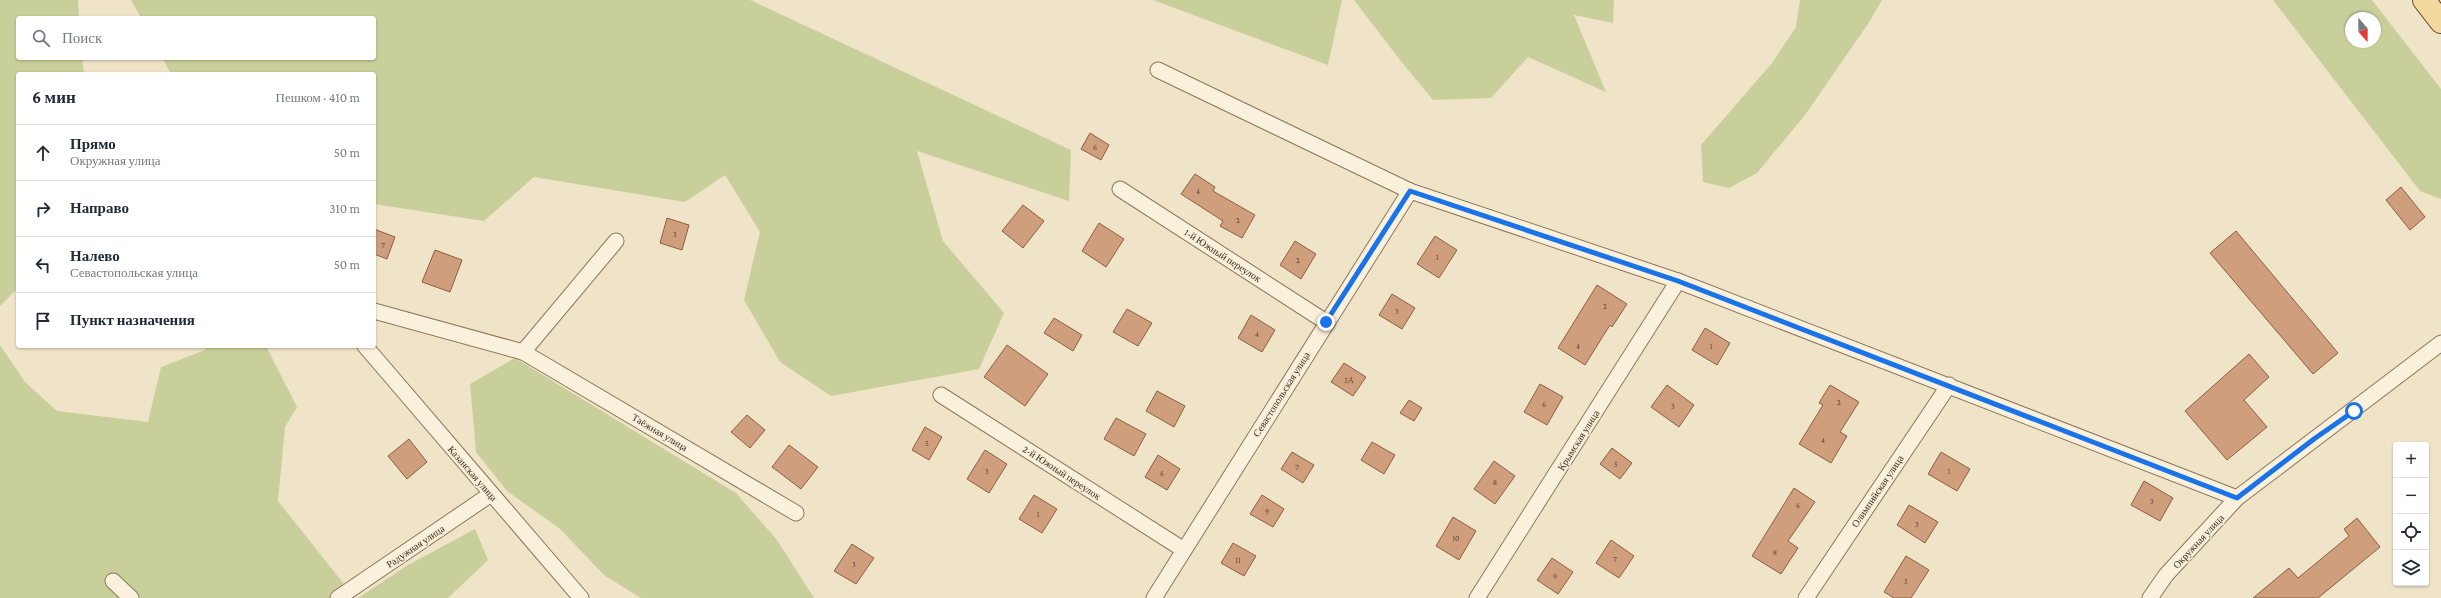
<!DOCTYPE html>
<html lang="ru">
<meta charset="utf-8">
<style>
body{margin:0;font-family:"Crimson Pro",serif;background:#f6f6f7;color:#1f2937}
.controls{position:absolute;right:12px;bottom:12px;display:grid;overflow:hidden;border-radius:4px;box-shadow:0 1px 3px #0004}
.controls button{width:36px;height:36px;display:grid;place-items:center;padding:0;border:0;border-bottom:1px solid #e0e1e3;background:#fff;color:#1f2937;font:20px sans-serif}
.compass{position:absolute;left:2345px;top:12px;width:36px;height:36px;border-radius:50%;background:#fff;box-shadow:0 1px 3px #0004;rotate:159deg}
.stop{position:absolute;width:12px;height:12px;margin:-9px;border:3px solid #1a73e8;border-radius:50%;background:#fff}
.stop.end{background:#1a73e8;border-color:#fff;box-shadow:0 1px 4px #0008}
.list{margin:0;padding:0;list-style:none}
h2{display:flex;justify-content:space-between;align-items:center;height:52px;margin:0;padding:0 16px;font-size:17px}
h2 small{font-size:13px;font-weight:400;color:#747a83}
.list li{display:grid;grid-template-columns:26px 1fr auto;gap:12px;align-items:center;box-sizing:border-box;height:56px;padding:0 16px;border-top:1px solid #e0e1e3}
.list b{display:block;font-size:15px;white-space:nowrap}
.list p{margin:0;font-size:13px;white-space:nowrap;color:#747a83}
.list em{font-size:13px;font-style:normal;color:#747a83}
.icon{flex:none;width:22px;height:22px;fill:none;stroke:currentColor;stroke-width:2;stroke-linecap:round;stroke-linejoin:round}
.map{position:relative;flex:none;width:2441px;height:598px;overflow:hidden}
.search{position:absolute;background:#fff;box-shadow:0 1px 3px #0004;left:16px;top:16px;width:360px;height:44px;display:flex;align-items:center;gap:10px;box-sizing:border-box;padding:0 14px;border-radius:4px;color:#747a83;font-size:15px}
.panel{position:absolute;background:#fff;box-shadow:0 1px 3px #0004;left:16px;top:72px;width:360px;height:276px;border-radius:4px}
.map>svg:first-child{display:block}
</style>
<div class="map">
<svg width="2441" height="598" viewBox="0 0 2441 598">
<rect width="100%" height="100%" fill="#f0e4c8"/>
<g fill="#c9cf9b" fill-rule="evenodd">
<path d="M 0,0 L 78,0 L 79,18 L 18,18 L 18,58 L 82,58 L 84,74 L 18,74 L 18,288 L 0,306 Z"/>
<path d="M 131,0 L 750,0 L 1071,150 L 1069,201 L 917,151 L 943,241 L 1004,313 L 979,369 L 831,396 L 780,362 L 744,300 L 760,232 L 725,175 L 685,202 L 534,177 L 484,221 L 374,204 L 374,74 L 171,74 L 162,58 L 374,58 L 374,18 L 141,18 Z"/>
<path d="M 1153,0 L 1342,0 L 1328,65 Z"/>
<path d="M 1354,0 L 1614,0 L 1613,23 L 1574,15 L 1606,92 L 1528,57 L 1491,98 L 1433,100 L 1400,60 Z"/>
<path d="M 1800,0 L 1882,0 L 1868,24 L 1805,115 L 1757,173 L 1729,188 L 1703,182 L 1701,145 L 1772,63 L 1796,27 Z"/>
<path d="M 2273,0 L 2372,0 L 2441,89 L 2441,199 L 2420,191 ZM 2351,18 L 2375,18 L 2375,42 L 2351,42 Z"/>
<path d="M 0,345 L 25,382 L 57,411 L 148,422 L 161,367 L 205,350 L 205,346 L 266,346 L 297,407 L 285,427 L 278,501 L 355,598 L 0,598 Z"/>
<path d="M 515,358 L 736,493 L 777,540 L 814,598 L 641,598 L 605,576 L 560,529 L 507,491 L 476,452 L 470,384 Z"/>
<path d="M 475,529 L 488,560 L 448,598 L 358,598 L 408,565 Z"/>
</g>
<g fill="#cf9f7d" stroke="#8d5f41">
<path d="M 1090,133 L 1109,145 L 1101,160 L 1081,149 Z"/>
<path d="M 1195,174 L 1215,187 L 1213,191 L 1255,215 L 1242,238 L 1220,226 L 1223,221 L 1181,194 Z"/>
<path d="M 2401,187 L 2425,217 L 2410,230 L 2386,200 Z"/>
<path d="M 1023,205 L 1044,221 L 1023,248 L 1002,231 Z"/>
<path d="M 667,218 L 689,225 L 682,250 L 660,243 Z"/>
<path d="M 1099,223 L 1124,239 L 1106,267 L 1082,251 Z"/>
<path d="M 374,229 L 395,237 L 387,259 L 374,254 Z"/>
<path d="M 2236,231 L 2338,353 L 2313,374 L 2210,253 Z"/>
<path d="M 1435,236 L 1457,250 L 1439,278 L 1417,264 Z"/>
<path d="M 1295,241 L 1316,254 L 1301,279 L 1280,265 Z"/>
<path d="M 435,250 L 462,260 L 450,292 L 422,282 Z"/>
<path d="M 1597,285 L 1627,304 L 1612,327 L 1610,325 L 1585,365 L 1558,348 Z"/>
<path d="M 1392,294 L 1415,308 L 1402,329 L 1379,315 Z"/>
<path d="M 1127,309 L 1152,323 L 1138,346 L 1113,332 Z"/>
<path d="M 1251,315 L 1275,330 L 1262,352 L 1238,338 Z"/>
<path d="M 1054,318 L 1082,335 L 1073,351 L 1044,333 Z"/>
<path d="M 1705,328 L 1730,343 L 1717,365 L 1692,350 Z"/>
<path d="M 1007,345 L 1048,374 L 1025,406 L 984,377 Z"/>
<path d="M 2249,354 L 2269,377 L 2244,400 L 2267,427 L 2227,460 L 2185,411 Z"/>
<path d="M 1344,363 L 1366,377 L 1353,396 L 1331,382 Z"/>
<path d="M 1540,384 L 1563,397 L 1547,425 L 1524,412 Z"/>
<path d="M 1667,385 L 1694,405 L 1679,427 L 1651,407 Z"/>
<path d="M 1830,385 L 1859,402 L 1840,432 L 1847,436 L 1831,463 L 1799,444 L 1823,405 L 1819,403 Z"/>
<path d="M 1157,391 L 1185,406 L 1174,427 L 1146,411 Z"/>
<path d="M 1409,400 L 1422,408 L 1414,421 L 1400,413 Z"/>
<path d="M 747,415 L 765,430 L 750,448 L 731,432 Z"/>
<path d="M 1116,418 L 1146,434 L 1134,456 L 1104,439 Z"/>
<path d="M 925,427 L 942,437 L 929,460 L 912,450 Z"/>
<path d="M 409,439 L 427,462 L 407,479 L 388,456 Z"/>
<path d="M 1372,442 L 1395,455 L 1384,474 L 1361,460 Z"/>
<path d="M 789,445 L 818,467 L 801,489 L 772,467 Z"/>
<path d="M 1612,448 L 1632,463 L 1620,479 L 1600,464 Z"/>
<path d="M 985,450 L 1007,464 L 989,493 L 967,479 Z"/>
<path d="M 1292,452 L 1314,465 L 1303,483 L 1281,469 Z"/>
<path d="M 1941,452 L 1970,469 L 1957,491 L 1928,474 Z"/>
<path d="M 1158,455 L 1180,469 L 1167,490 L 1145,477 Z"/>
<path d="M 1494,461 L 1515,476 L 1495,504 L 1474,489 Z"/>
<path d="M 2144,481 L 2173,498 L 2160,521 L 2131,505 Z"/>
<path d="M 1794,488 L 1815,502 L 1788,541 L 1798,548 L 1781,574 L 1752,556 Z"/>
<path d="M 1034,495 L 1057,509 L 1042,533 L 1019,519 Z"/>
<path d="M 1262,495 L 1284,509 L 1273,527 L 1250,514 Z"/>
<path d="M 1909,505 L 1938,522 L 1925,543 L 1897,525 Z"/>
<path d="M 1453,517 L 1476,531 L 1459,560 L 1436,546 Z"/>
<path d="M 2357,518 L 2380,547 L 2318,598 L 2253,598 L 2289,568 L 2298,578 L 2349,536 L 2344,529 Z"/>
<path d="M 1611,540 L 1634,556 L 1619,578 L 1596,563 Z"/>
<path d="M 1233,543 L 1256,556 L 1244,576 L 1221,563 Z"/>
<path d="M 852,544 L 874,558 L 856,584 L 834,571 Z"/>
<path d="M 1906,556 L 1929,570 L 1911,598 L 1894,598 L 1884,592 Z"/>
<path d="M 1552,558 L 1573,572 L 1558,594 L 1537,580 Z"/>
</g>
<g fill="none" stroke-linecap="round" stroke-linejoin="round">
<g stroke="#8d765c" stroke-width="17">
<g id="street">
<path d="M 1158,70 L 1410,191 L 1678,281 L 2237,498"/>
<path d="M 1120,189 L 1326,322"/>
<path d="M 616,241 L 523,352 L 796,513"/>
<path d="M 374,311 L 523,352"/>
<path d="M 365,346 L 581,598"/>
<path d="M 941,395 L 1184,550"/>
<path d="M 113,581 L 131,598"/>
<path d="M 338,598 L 491,494"/>
<path d="M 1154,598 L 1410,191"/>
<path d="M 1477,598 L 1678,281"/>
<path d="M 1806,598 L 1949,385"/>
<path d="M 2150,598 L 2166,575 L 2237,498 L 2441,343"/>
</g>
</g>
<g stroke="#5b4430" stroke-width="24">
<path id="primary" d="M 2424,0 L 2441,22"/>
</g>
<use href="#street" stroke="#faf1dc" stroke-width="15"/>
<use href="#primary" stroke="#f3d9a0" stroke-width="22"/>
</g>
<g fill="none" stroke-linecap="round" stroke-linejoin="round">
<path stroke="#1a73e8" stroke-width="5" d="M 1326,322 L 1410,191 L 1678,281 L 2237,498 L 2314,439 L 2354,411"/>
</g>
<g text-anchor="middle" stroke-width="3" stroke-linejoin="round" paint-order="stroke">
<g font-size="8" fill="#624a37">
<text x="1095" y="150">6</text>
<text x="1198" y="194">4</text>
<text x="1238" y="223">2</text>
<text x="675" y="237">3</text>
<text x="383" y="248">7</text>
<text x="1437" y="260">1</text>
<text x="1298" y="263">2</text>
<text x="1605" y="309">2</text>
<text x="1397" y="314">3</text>
<text x="1257" y="337">4</text>
<text x="1578" y="349">4</text>
<text x="1711" y="349">1</text>
<text x="1349" y="383">5А</text>
<text x="1839" y="405">2</text>
<text x="1544" y="407">6</text>
<text x="1673" y="409">3</text>
<text x="1823" y="443">4</text>
<text x="927" y="446">5</text>
<text x="1616" y="467">5</text>
<text x="1297" y="470">7</text>
<text x="987" y="474">3</text>
<text x="1949" y="474">1</text>
<text x="1162" y="476">6</text>
<text x="1495" y="485">8</text>
<text x="2152" y="504">3</text>
<text x="1798" y="508">6</text>
<text x="1267" y="514">9</text>
<text x="1038" y="517">1</text>
<text x="1917" y="527">3</text>
<text x="1456" y="541">10</text>
<text x="1775" y="555">8</text>
<text x="1615" y="562">7</text>
<text x="1238" y="563">11</text>
<text x="854" y="567">3</text>
<text x="1555" y="579">9</text>
<text x="1906" y="584">5</text>
</g>
<g font-size="10" fill="#3d2e20" stroke="#f7eed8">
<text transform="translate(1223 255) rotate(33)" y="4">1-й Южный переулок</text>
<text transform="translate(1281 394) rotate(-58)" y="4">Севастопольская улица</text>
<text transform="translate(660 432) rotate(31)" y="4">Таёжная улица</text>
<text transform="translate(1578 440) rotate(-58)" y="4">Крымская улица</text>
<text transform="translate(1062 472) rotate(33)" y="4">2-й Южный переулок</text>
<text transform="translate(473 473) rotate(49)" y="4">Казанская улица</text>
<text transform="translate(1877 491) rotate(-56)" y="4">Олимпийская улица</text>
<text transform="translate(2198 541) rotate(-47)" y="4">Окружная улица</text>
<text transform="translate(415 546) rotate(-34)" y="4">Радужная улица</text>
</g>
</g>
</svg>
<div class="controls">
<button>+</button>
<button>−</button>
<button><svg class="icon" aria-label="locate" viewBox="0 0 24 24"><circle cx="12" cy="12" r="6"/><path d="M12 2v4M12 18v4M2 12h4M18 12h4"/></svg></button>
<button><svg class="icon" aria-label="layers" viewBox="0 0 24 24"><path d="M12 4l9 5-9 5-9-5zM3 14l9 5 9-5"/></svg></button>
</div>
<svg class="compass" viewBox="-18 -18 36 36"><path d="M0-13l5 13h-10z" fill="#e53935"/><path d="M0 13l5-13h-10z" fill="#747a83"/></svg>
<div class="stop" style="left:2354px;top:411px"></div>
<div class="stop end" style="left:1326px;top:322px"></div>
<div class="search"><svg class="icon" aria-label="search" viewBox="0 0 24 24"><circle cx="10" cy="10" r="6"/><path d="M15 15l6 6"/></svg>Поиск</div>
<section class="panel">
<h2>6 мин<small>Пешком · 410 m</small></h2>
<ul class="list">
<li><svg class="icon" aria-label="ahead" viewBox="0 0 24 24"><path d="M12 20V5M6 11l6-6 6 6"/></svg><div><b>Прямо</b><p>Окружная улица</p></div><em>50 m</em></li>
<li><svg class="icon" aria-label="right" viewBox="0 0 24 24"><path d="M7 20v-9h11M14 6l5 5-5 5"/></svg><div><b>Направо</b></div><em>310 m</em></li>
<li><svg class="icon" aria-label="left" viewBox="0 0 24 24"><path d="M17 20v-9H6M10 6l-5 5 5 5"/></svg><div><b>Налево</b><p>Севастопольская улица</p></div><em>50 m</em></li>
<li><svg class="icon" aria-label="arrive" viewBox="0 0 24 24"><path d="M6 21V4h12l-3 4 3 4H6"/></svg><div><b>Пункт назначения</b></div></li>
</ul>
</section>
</div>
